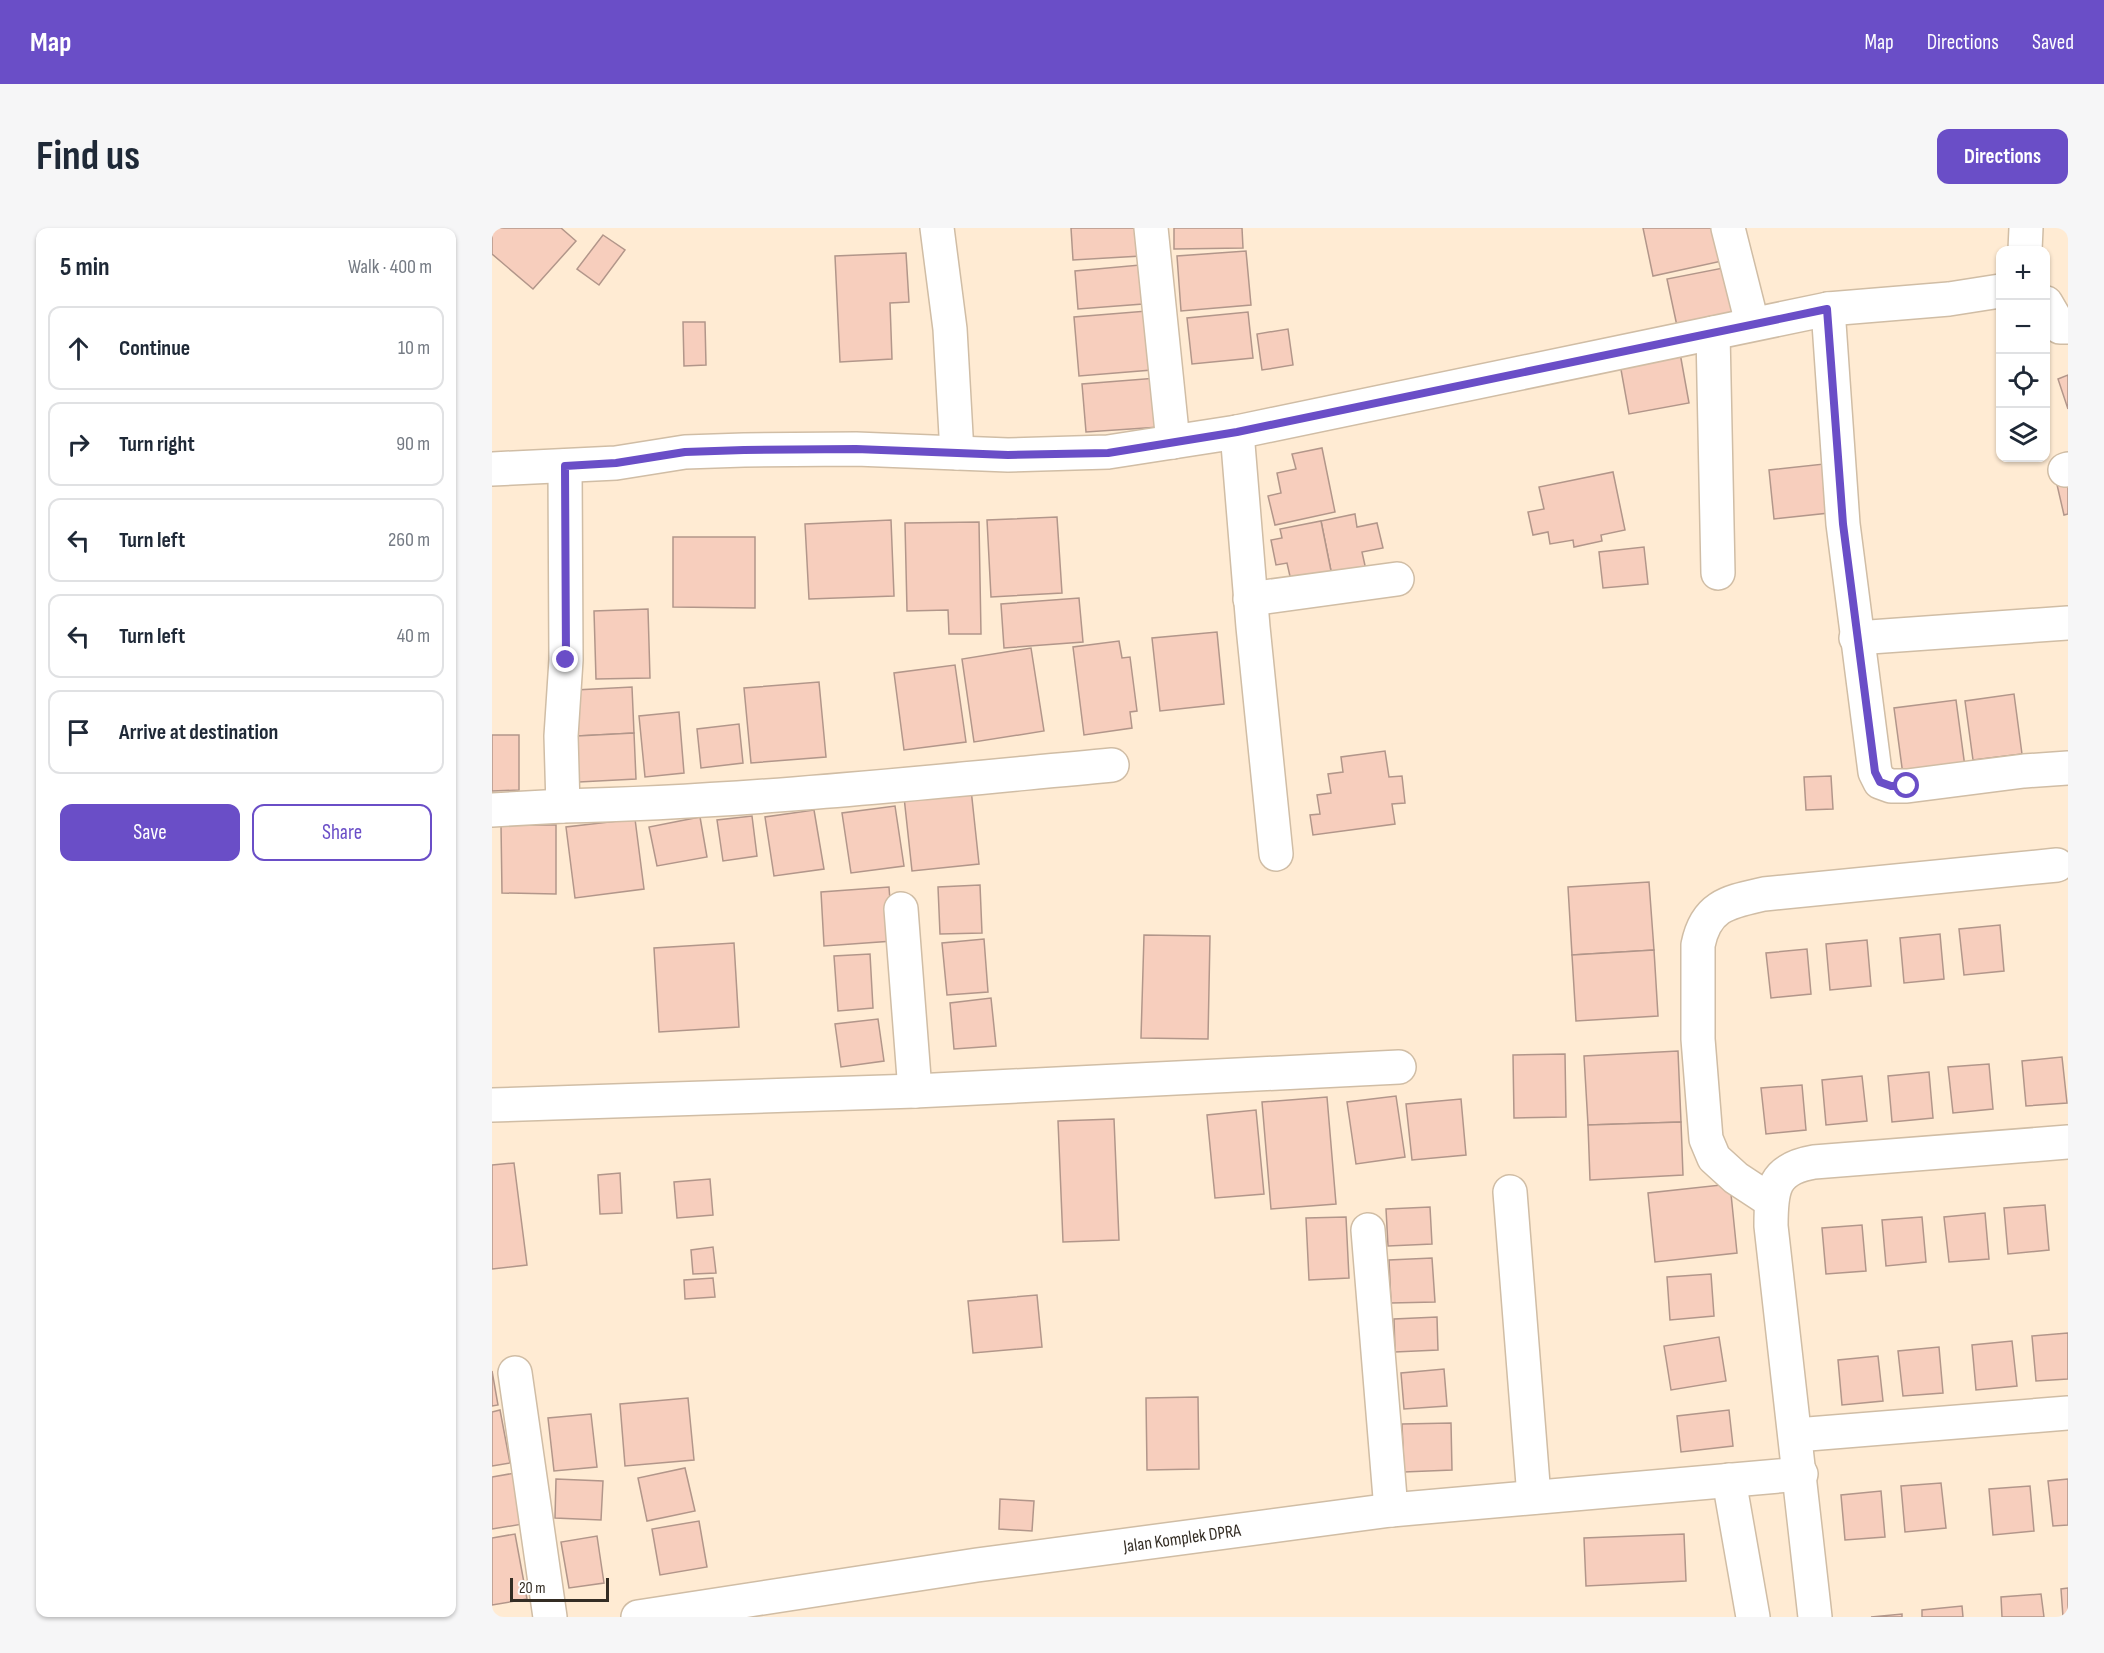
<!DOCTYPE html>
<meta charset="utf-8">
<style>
body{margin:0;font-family:"Sofia Sans Condensed",sans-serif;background:#f6f6f7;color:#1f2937}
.controls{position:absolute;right:18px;top:18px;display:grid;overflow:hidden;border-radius:12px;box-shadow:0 2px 4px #0004}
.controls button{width:54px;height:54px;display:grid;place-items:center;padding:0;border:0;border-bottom:2px solid #e0e1e3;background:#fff;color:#1f2937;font:30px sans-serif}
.scale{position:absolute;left:18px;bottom:15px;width:99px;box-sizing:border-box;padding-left:6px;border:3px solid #342d24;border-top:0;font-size:16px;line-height:21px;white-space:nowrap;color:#342d24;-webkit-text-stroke:4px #fff;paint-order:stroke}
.stop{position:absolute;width:18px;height:18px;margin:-14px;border:4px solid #6a4ec7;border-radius:50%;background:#fff}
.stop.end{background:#6a4ec7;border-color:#fff;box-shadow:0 2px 6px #0008}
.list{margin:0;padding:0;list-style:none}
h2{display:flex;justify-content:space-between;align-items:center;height:78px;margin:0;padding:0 24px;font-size:26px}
h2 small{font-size:20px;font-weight:400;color:#747a83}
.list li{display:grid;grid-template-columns:39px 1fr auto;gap:18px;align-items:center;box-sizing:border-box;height:84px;margin:0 12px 12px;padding:0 12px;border:2px solid #e0e1e3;border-radius:12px}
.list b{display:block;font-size:22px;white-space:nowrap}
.list em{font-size:20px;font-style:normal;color:#747a83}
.actions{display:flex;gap:12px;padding:18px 24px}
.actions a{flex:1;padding:14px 0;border:2px solid #6a4ec7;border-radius:12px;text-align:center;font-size:21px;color:#6a4ec7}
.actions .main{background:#6a4ec7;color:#fff}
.icon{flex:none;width:33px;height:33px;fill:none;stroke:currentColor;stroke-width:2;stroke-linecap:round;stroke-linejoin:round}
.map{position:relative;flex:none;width:1576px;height:1389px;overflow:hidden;border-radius:12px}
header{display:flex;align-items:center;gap:36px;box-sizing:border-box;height:84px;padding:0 30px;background:#6a4ec7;color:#fff}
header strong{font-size:28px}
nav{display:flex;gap:33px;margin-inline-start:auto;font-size:21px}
.intro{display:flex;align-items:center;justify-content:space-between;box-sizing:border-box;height:144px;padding:0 36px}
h1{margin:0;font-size:42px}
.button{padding:15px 27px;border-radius:12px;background:#6a4ec7;color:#fff;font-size:21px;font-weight:700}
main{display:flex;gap:36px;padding:0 36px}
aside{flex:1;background:#fff;border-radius:12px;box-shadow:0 2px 4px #0004}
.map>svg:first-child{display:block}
</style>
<header>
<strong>Map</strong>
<nav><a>Map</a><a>Directions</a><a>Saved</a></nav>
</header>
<div class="intro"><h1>Find us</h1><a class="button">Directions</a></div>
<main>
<aside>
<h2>5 min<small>Walk · 400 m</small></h2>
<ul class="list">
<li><svg class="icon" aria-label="ahead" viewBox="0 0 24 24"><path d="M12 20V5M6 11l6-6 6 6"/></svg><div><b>Continue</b></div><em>10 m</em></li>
<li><svg class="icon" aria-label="right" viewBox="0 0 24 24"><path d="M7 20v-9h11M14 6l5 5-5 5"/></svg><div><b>Turn right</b></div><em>90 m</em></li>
<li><svg class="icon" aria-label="left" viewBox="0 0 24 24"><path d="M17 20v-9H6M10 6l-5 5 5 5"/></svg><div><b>Turn left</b></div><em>260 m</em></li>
<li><svg class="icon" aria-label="left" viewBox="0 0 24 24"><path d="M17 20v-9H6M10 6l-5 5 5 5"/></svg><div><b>Turn left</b></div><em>40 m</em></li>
<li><svg class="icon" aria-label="arrive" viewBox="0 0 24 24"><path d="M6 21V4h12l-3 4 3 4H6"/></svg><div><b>Arrive at destination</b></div></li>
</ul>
<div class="actions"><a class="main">Save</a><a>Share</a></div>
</aside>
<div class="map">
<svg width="1576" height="1389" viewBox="0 0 1576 1389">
<rect width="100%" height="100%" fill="#ffebd3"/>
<g fill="#f7cebd" stroke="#b2968a" stroke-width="1.5">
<path d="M 0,0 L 69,0 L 84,13 L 41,61 L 0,26 Z"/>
<path d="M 579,0 L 648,0 L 649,28 L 581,32 Z"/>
<path d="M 682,0 L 750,0 L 751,20 L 682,21 Z"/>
<path d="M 1151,0 L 1222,0 L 1230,33 L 1161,48 Z"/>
<path d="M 111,7 L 133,22 L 107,57 L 85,41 Z"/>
<path d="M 754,23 L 759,77 L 689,83 L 685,28 Z"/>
<path d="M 414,25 L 417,74 L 398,75 L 400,131 L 348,134 L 343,28 Z"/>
<path d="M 648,37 L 651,76 L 586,81 L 583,43 Z"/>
<path d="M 1236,39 L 1247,85 L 1185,98 L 1175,51 Z"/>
<path d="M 655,83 L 660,142 L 587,148 L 582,89 Z"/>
<path d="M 756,84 L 761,130 L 700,136 L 695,90 Z"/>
<path d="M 191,94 L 213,94 L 214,137 L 192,138 Z"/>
<path d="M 796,101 L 801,137 L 770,142 L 765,106 Z"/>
<path d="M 1188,125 L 1197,175 L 1137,186 L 1128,136 Z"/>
<path d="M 1576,147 L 1576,181 L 1566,151 Z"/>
<path d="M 665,150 L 668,199 L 594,204 L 590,156 Z"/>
<path d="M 830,220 L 843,284 L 783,297 L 776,268 L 789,265 L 785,245 L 804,241 L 800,226 Z"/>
<path d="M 1576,231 L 1576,286 L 1572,287 L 1560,235 Z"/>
<path d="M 1332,236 L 1337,285 L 1282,291 L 1277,242 Z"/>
<path d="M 1121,244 L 1133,302 L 1109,307 L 1110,313 L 1082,319 L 1081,312 L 1058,316 L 1056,304 L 1041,307 L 1036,284 L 1052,281 L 1047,259 Z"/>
<path d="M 863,286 L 865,299 L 885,295 L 891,320 L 870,324 L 874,342 L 840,348 L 829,293 Z"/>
<path d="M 565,289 L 570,365 L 499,369 L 495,292 Z"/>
<path d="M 399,292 L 402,368 L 317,371 L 313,296 Z"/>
<path d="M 829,293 L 840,348 L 800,357 L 795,335 L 784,337 L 779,312 L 790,310 L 788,301 Z"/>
<path d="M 487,294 L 489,406 L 457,406 L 456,382 L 415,383 L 413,295 Z"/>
<path d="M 181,309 L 263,309 L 263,380 L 181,379 Z"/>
<path d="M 1152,319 L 1156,356 L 1111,360 L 1107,324 Z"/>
<path d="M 587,370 L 591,414 L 512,420 L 509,376 Z"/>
<path d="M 156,381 L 158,450 L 104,451 L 102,383 Z"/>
<path d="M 725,404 L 732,476 L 668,483 L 660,410 Z"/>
<path d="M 627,413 L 630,430 L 638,429 L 645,483 L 638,484 L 640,500 L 592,507 L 581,419 Z"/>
<path d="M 539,420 L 552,503 L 482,514 L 470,431 Z"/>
<path d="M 463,437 L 474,514 L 412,522 L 402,445 Z"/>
<path d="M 327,454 L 334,529 L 259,535 L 252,460 Z"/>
<path d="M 140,459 L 142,505 L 85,508 L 83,462 Z"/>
<path d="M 1522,466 L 1530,526 L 1481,532 L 1473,473 Z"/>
<path d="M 1464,472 L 1473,539 L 1411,547 L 1402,480 Z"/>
<path d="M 187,484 L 192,545 L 153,549 L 147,488 Z"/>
<path d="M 247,496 L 251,535 L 209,540 L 205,501 Z"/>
<path d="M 142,505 L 144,551 L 87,554 L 85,508 Z"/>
<path d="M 0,507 L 27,507 L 27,562 L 0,563 Z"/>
<path d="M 893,523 L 897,549 L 910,548 L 913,575 L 900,576 L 903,596 L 821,607 L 818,587 L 828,586 L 825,567 L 839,565 L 836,546 L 851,544 L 849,529 Z"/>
<path d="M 1339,548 L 1341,581 L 1314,582 L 1312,549 Z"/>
<path d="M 479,561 L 487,636 L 420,643 L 412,569 Z"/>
<path d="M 403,578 L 412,638 L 359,645 L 350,585 Z"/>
<path d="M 322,582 L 332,641 L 282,648 L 273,589 Z"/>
<path d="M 260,588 L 265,628 L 231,633 L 225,592 Z"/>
<path d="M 208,589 L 215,629 L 165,638 L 157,599 Z"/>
<path d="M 143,591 L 152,661 L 83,670 L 74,599 Z"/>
<path d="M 9,597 L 64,597 L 64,666 L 10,665 Z"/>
<path d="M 1157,654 L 1162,722 L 1080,727 L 1076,659 Z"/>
<path d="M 488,657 L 490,705 L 448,706 L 446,659 Z"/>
<path d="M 397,659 L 401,713 L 332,718 L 329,664 Z"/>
<path d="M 1508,697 L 1512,743 L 1472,747 L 1467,701 Z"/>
<path d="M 1448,706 L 1452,751 L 1412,755 L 1408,710 Z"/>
<path d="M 652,707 L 718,708 L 716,811 L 649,810 Z"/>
<path d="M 492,711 L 496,764 L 455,767 L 450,715 Z"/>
<path d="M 1375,712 L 1379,758 L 1338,762 L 1334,716 Z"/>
<path d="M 242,715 L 247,799 L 167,804 L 162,720 Z"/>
<path d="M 1315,721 L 1319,766 L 1279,770 L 1274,725 Z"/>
<path d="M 1162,722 L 1166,788 L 1084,793 L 1080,727 Z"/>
<path d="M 378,726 L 381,780 L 346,783 L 342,728 Z"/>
<path d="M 499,770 L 504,818 L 462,821 L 458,775 Z"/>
<path d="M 386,791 L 392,833 L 349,839 L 343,796 Z"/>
<path d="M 1186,823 L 1189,894 L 1096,897 L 1092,828 Z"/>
<path d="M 1073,826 L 1074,889 L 1022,890 L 1021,827 Z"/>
<path d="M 1570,829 L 1575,875 L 1534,878 L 1530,833 Z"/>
<path d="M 1497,836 L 1501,881 L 1461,885 L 1456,839 Z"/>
<path d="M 1437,844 L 1441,890 L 1400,894 L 1396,848 Z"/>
<path d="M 1370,848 L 1375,893 L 1334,897 L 1330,852 Z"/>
<path d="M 1310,857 L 1314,902 L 1274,906 L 1269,860 Z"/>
<path d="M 904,868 L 913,929 L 864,936 L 855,874 Z"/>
<path d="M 835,869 L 844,976 L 779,981 L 770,874 Z"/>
<path d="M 969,871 L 974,927 L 920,932 L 914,876 Z"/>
<path d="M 764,882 L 772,966 L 723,970 L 715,887 Z"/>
<path d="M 622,891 L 627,1012 L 571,1014 L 566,893 Z"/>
<path d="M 1189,894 L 1191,947 L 1098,952 L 1096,897 Z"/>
<path d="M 22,935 L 35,1037 L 0,1041 L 0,937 Z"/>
<path d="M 128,945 L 130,985 L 108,986 L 106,947 Z"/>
<path d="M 218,951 L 221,987 L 185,990 L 182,954 Z"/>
<path d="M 1238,956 L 1245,1025 L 1163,1034 L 1156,965 Z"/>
<path d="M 1553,977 L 1557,1022 L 1516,1026 L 1512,980 Z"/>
<path d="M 938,979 L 940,1016 L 896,1018 L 894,981 Z"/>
<path d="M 1493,985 L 1497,1031 L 1457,1034 L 1452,989 Z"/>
<path d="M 854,989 L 857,1050 L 817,1052 L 814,990 Z"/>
<path d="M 1430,989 L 1434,1034 L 1394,1038 L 1390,992 Z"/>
<path d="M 1370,997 L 1374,1043 L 1334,1046 L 1330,1000 Z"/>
<path d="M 221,1019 L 224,1045 L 201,1046 L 199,1022 Z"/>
<path d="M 940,1030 L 943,1074 L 899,1075 L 897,1032 Z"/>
<path d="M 1219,1046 L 1222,1088 L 1178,1092 L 1175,1049 Z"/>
<path d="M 221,1050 L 223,1069 L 193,1071 L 192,1052 Z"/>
<path d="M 545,1067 L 550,1119 L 481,1125 L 476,1073 Z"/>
<path d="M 945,1089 L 946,1122 L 903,1124 L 902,1091 Z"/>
<path d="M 1576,1105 L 1576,1151 L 1544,1153 L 1540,1108 Z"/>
<path d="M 1227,1109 L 1234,1153 L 1179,1162 L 1172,1118 Z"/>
<path d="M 1520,1113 L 1525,1158 L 1484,1162 L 1480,1117 Z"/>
<path d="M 1447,1119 L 1451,1165 L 1411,1168 L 1406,1123 Z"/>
<path d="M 1386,1128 L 1391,1173 L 1350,1177 L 1346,1132 Z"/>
<path d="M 952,1141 L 955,1178 L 912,1181 L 909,1145 Z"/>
<path d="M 0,1143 L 6,1177 L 0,1178 Z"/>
<path d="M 706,1169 L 707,1241 L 655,1242 L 654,1170 Z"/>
<path d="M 196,1170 L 202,1232 L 133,1238 L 128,1176 Z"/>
<path d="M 8,1182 L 18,1235 L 0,1238 L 0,1184 Z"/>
<path d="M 1237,1182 L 1241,1218 L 1189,1224 L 1185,1188 Z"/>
<path d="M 99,1186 L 105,1239 L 62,1243 L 56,1190 Z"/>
<path d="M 959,1195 L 960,1242 L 912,1244 L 910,1196 Z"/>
<path d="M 193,1240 L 203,1283 L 155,1293 L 146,1250 Z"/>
<path d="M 23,1245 L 31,1296 L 0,1301 L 0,1249 Z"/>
<path d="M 64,1251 L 111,1253 L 109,1292 L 63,1290 Z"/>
<path d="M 1576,1251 L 1576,1297 L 1561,1298 L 1556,1253 Z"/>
<path d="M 1449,1255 L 1454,1300 L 1413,1304 L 1409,1258 Z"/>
<path d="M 1538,1258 L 1542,1303 L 1501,1307 L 1497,1261 Z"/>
<path d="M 1389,1263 L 1393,1309 L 1353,1312 L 1349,1267 Z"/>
<path d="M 508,1271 L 542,1273 L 540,1303 L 507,1301 Z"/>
<path d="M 207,1293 L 215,1339 L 168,1347 L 160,1301 Z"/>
<path d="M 23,1306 L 35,1371 L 0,1377 L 0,1310 Z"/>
<path d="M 1192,1306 L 1194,1353 L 1094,1358 L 1092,1310 Z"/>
<path d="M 105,1308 L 112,1355 L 77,1360 L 69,1314 Z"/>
<path d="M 1576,1360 L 1576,1389 L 1571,1389 L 1569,1361 Z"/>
<path d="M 1549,1366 L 1552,1389 L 1510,1389 L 1509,1369 Z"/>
<path d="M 1470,1378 L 1471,1389 L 1430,1389 L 1430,1382 Z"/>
<path d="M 1410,1386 L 1410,1389 L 1379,1389 Z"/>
</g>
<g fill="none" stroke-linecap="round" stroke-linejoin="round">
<g stroke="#d0bda5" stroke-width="36">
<g id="minor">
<path d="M 445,0 L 458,101 L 465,225"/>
<path d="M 659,0 L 681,214"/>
<path d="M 1236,0 L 1260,95"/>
<path d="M 1533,22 L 1534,0"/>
<path d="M 1554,75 L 1568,99 L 1576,99"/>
<path d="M 1336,81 L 1351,296 L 1383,544 L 1388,554 L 1399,558 L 1415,558 L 1532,543 L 1576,540"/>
<path d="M 1221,105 L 1226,345"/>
<path d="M 745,204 L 761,399 L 784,626"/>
<path d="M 73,238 L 74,432 L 69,508 L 71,578 C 254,574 437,554 620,537"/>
<path d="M 0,241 L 124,235 L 193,224 L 252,222 L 364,221 L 516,227 L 616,224 L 745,204 L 1336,81 L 1457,71 L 1508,63"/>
<path d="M 1573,242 L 1576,241"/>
<path d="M 758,371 L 905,351"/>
<path d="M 1364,410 L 1576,395"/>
<path d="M 0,582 L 71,578"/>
<path d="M 409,681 L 423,863"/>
<path d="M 0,877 L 423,863 L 907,839"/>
<path d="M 1018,964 L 1042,1269"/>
<path d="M 1279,973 L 1244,950 L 1222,930 L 1214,911 L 1206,811 L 1206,717 C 1214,677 1237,674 1272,666 L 1565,637"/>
<path d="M 876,1002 L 899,1282"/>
<path d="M 23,1145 L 58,1389"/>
<path d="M 1304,1207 L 1576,1185"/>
<path d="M 1237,1252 L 1261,1389"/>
<path d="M 146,1389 L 485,1337 L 899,1282 L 1309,1246"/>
<path d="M 1323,1389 L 1279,998 C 1279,961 1281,941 1322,934 L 1576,914"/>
</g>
</g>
<use href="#minor" stroke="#fff" stroke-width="33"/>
</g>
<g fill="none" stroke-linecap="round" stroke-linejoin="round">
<path stroke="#6a4ec7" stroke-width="8" d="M 74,432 L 73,238 L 124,235 L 193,224 L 252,222 L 364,221 L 516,227 L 616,225 L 745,204 L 1335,81 L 1351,296 L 1383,544 L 1388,554 L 1399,558 L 1415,558"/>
</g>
<g text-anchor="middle" stroke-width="4.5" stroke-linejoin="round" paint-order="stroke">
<g font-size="18" fill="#342d24" stroke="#fff">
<text transform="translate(690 1310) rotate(-8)" y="6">Jalan Komplek DPRA</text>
</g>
</g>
</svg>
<div class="controls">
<button>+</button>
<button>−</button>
<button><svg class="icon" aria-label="locate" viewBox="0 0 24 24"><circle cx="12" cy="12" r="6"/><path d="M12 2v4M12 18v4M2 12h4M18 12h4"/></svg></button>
<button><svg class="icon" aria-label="layers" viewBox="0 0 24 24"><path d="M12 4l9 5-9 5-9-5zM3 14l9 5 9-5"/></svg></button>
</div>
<div class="scale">20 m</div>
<div class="stop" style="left:1415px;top:558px"></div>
<div class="stop end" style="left:74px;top:432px"></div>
</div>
</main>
